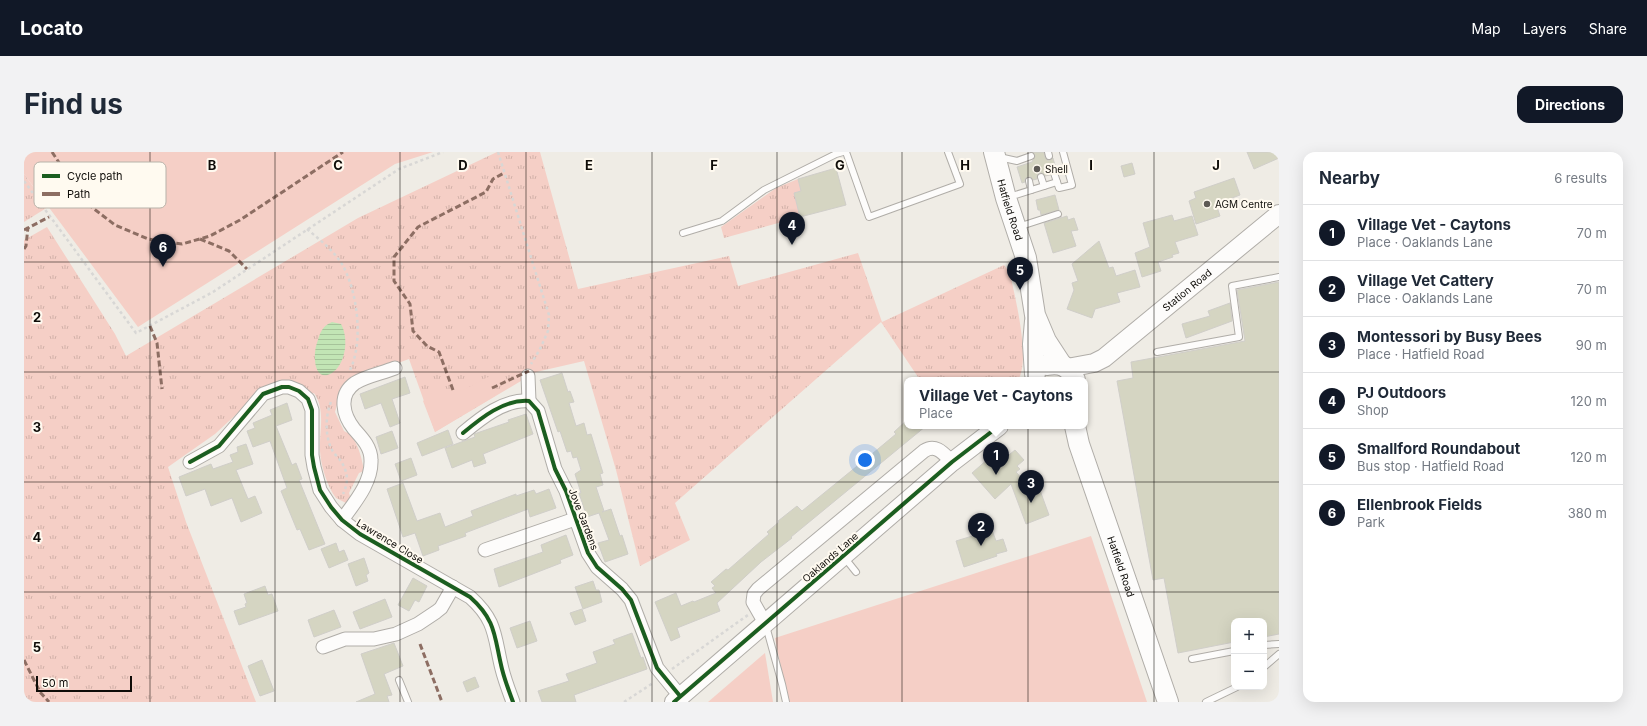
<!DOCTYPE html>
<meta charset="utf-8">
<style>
body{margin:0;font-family:Inter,sans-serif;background:#f2f2f3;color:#1f2937}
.controls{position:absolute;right:12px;bottom:12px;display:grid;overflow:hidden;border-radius:8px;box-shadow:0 4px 16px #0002}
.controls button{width:36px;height:36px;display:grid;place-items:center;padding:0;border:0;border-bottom:1px solid #e0e1e3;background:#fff;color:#1f2937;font:20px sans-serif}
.scale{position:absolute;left:12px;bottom:10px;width:96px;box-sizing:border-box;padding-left:4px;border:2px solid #0e0c08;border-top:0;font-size:11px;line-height:14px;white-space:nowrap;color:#0e0c08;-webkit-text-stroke:3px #fffaf0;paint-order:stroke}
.you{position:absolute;left:841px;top:308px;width:14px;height:14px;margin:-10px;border:3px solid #fff;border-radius:50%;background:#1a73e8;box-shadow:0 0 0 6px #1a73e833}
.badge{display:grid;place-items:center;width:26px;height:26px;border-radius:50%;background:#111827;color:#fff;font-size:13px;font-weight:700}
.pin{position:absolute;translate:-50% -33px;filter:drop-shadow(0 1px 2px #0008)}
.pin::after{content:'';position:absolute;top:21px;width:14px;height:12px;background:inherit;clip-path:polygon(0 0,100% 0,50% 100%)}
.popup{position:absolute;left:880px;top:225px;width:184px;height:52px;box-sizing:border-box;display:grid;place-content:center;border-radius:8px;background:#fff;filter:drop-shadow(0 1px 3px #0005);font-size:13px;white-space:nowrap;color:#747a83}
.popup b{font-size:15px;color:#1f2937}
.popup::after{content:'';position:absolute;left:50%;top:100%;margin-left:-8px;border:8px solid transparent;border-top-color:#fff}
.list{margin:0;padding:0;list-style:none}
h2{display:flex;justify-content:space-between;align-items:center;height:52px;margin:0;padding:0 16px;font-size:17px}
h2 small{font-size:13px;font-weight:400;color:#747a83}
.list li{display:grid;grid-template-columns:26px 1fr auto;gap:12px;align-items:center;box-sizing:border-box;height:56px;padding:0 16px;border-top:1px solid #e0e1e3}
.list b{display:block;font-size:15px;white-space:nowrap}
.list p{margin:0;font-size:13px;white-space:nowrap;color:#747a83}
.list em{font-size:13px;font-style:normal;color:#747a83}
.map{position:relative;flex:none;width:1255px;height:550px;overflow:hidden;border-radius:12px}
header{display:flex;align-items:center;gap:24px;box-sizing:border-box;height:56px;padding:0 20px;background:#111827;color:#fff}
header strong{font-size:19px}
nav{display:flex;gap:22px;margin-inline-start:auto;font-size:14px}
.intro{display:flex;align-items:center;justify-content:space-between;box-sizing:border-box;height:96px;padding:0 24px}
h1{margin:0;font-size:28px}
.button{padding:10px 18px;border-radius:12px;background:#111827;color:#fff;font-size:14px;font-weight:700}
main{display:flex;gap:24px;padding:0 24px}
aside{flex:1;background:#fff;border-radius:12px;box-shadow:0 4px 16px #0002}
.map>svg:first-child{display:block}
</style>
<header>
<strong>Locato</strong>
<nav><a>Map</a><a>Layers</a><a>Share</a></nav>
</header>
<div class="intro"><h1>Find us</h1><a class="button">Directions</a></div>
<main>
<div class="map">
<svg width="1255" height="550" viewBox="0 0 1255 550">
<defs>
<pattern id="grass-tufts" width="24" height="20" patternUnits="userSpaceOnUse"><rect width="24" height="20" fill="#f5cfc6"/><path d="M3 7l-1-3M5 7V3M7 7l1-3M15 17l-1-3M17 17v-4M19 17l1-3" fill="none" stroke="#d1b1a9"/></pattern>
<pattern id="water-rules" width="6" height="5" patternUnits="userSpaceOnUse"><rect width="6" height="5" fill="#c2e5b5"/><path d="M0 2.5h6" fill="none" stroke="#a6c39a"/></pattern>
</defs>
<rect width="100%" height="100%" fill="#efece5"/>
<g fill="url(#grass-tufts)">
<path d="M 473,0 L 516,0 L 554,137 L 705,104 L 714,134 L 834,101 L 858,170 L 980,113 L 986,121 C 991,146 1007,207 994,228 L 896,228 L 857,170 L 651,351 L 666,388 L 616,414 L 592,318 L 560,209 L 512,220 L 411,280 L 385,207 L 328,228 L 316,241 L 311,260 L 320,279 C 333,284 338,306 340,319 L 335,321 L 325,341 L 327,347 L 322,351 L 312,346 C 303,334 297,314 296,299 C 295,280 302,258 290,241 L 286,243 L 240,236 L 231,241 L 218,257 L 191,282 L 144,315 L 162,370 L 232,550 L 0,550 L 0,88 L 23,75 L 91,182 L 102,204 L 334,66 Z"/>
<path d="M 0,22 L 24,55 L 0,70 Z"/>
<path d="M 774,27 L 777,39 L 770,41 L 776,65 L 700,86 L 697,75 L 752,36 Z"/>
</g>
<g fill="#f5cfc6">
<path d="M 0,0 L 409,0 L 371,12 L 114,175 L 0,22 Z"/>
<path d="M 464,225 L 471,244 L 411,280 L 399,249 L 414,237 L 437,239 Z"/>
<path d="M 1067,384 L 1123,550 L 764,550 L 751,486 Z"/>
<path d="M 741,501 L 749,550 L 684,550 Z"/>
</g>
<path fill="url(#water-rules)" d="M 308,170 L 317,172 C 325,186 322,212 308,221 C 289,232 289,201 293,191 C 296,181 298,174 308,170 Z"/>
<g fill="#d5d5c2" stroke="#d0cec9">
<path d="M 1009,0 L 1020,0 L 1021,5 L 1023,8 L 1026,8 L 1029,6 L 1032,17 L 1028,17 L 1026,20 L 1026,23 L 1021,24 L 1018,21 L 1015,21 L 1013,24 L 1013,27 L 1009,28 L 1007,25 L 1004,25 L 1001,27 L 1001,30 L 998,31 L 993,15 L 1008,10 L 1011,4 Z"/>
<path d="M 1223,0 L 1255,0 L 1255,6 L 1230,17 Z"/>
<path d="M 1108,11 L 1111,22 L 1100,25 L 1097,14 Z"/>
<path d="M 812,16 L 822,53 L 776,65 L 770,41 L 777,39 L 774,27 Z"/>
<path d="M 1210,26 L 1216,43 L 1192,52 L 1196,64 L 1172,72 L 1165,49 L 1172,46 L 1170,40 Z"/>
<path d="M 1031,43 L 1035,58 L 1017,63 L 1016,58 L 1014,58 L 1012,48 Z"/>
<path d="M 1148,63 L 1150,69 L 1168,64 L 1174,83 L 1151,90 L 1155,101 L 1148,103 L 1149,105 L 1134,110 L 1137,119 L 1118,125 L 1111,101 L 1126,95 L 1119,71 Z"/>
<path d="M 1043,64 L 1044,68 L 1050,66 L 1054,78 L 1047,79 L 1052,94 L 1029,101 L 1020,71 Z"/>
<path d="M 1075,89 L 1085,116 L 1089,115 L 1092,124 L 1111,118 L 1116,135 L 1093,141 L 1096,150 L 1071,157 L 1068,166 L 1043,157 L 1050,138 L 1048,131 L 1054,129 L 1048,112 Z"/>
<path d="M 1255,130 L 1255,482 L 1240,485 L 1240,469 L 1210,469 L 1210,490 L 1154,501 L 1140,426 L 1129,428 L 1093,229 L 1109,226 L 1107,210 L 1221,189 L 1213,138 Z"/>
<path d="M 1206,151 L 1208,169 L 1162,186 L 1158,172 L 1186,164 L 1184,159 Z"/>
<path d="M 538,221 L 544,240 L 546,239 L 550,250 L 545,251 L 552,274 L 560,271 L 563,283 L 567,282 L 579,321 L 576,322 L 579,333 L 572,335 L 580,359 L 578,360 L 587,357 L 596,384 L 598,383 L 604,402 L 581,410 L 574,391 L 585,388 L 575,361 L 563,365 L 555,341 L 557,341 L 551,322 L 557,318 L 553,305 L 549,306 L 547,299 L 543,300 L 536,279 L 534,280 L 516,228 Z"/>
<path d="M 381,225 L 386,241 L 368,247 L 376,271 L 366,275 L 357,251 L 341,257 L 336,242 Z"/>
<path d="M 263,251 L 268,268 L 252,274 L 268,313 L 272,311 L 278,327 L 275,328 L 301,392 L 285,398 L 276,377 L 273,378 L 257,339 L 263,336 L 246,289 L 229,295 L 223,279 L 231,276 L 229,271 L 248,263 L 246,258 Z"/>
<path d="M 502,262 L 509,282 L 459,302 L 462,311 L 450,315 L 448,308 L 428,316 L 421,296 L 451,285 L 450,282 L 485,270 L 484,268 Z"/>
<path d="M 883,268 L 883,274 L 902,274 L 767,385 L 768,386 L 737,410 L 693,451 L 696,459 L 653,476 L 656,485 L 647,489 L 631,450 L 652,441 L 657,454 L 669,449 L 670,450 L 692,441 L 688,436 L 691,434 L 687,430 L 702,417 L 704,418 L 745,382 L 743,380 L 755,370 L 754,369 L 773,354 L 778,359 L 854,297 L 872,282 L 870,280 Z"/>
<path d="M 424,278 L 429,292 L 398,304 L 393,291 Z"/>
<path d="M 368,279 L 374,296 L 357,302 L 352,285 Z"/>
<path d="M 222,292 L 229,312 L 212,318 L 224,347 L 231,344 L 238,361 L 217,370 L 208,346 L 187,354 L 181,337 L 162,344 L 155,325 L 187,312 L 189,317 L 209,310 L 206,303 L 214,300 L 213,295 Z"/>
<path d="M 991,298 L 1000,308 L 993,314 L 996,317 L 992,320 L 1004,333 L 1013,330 L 1025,363 L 1002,372 L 987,332 L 971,347 L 948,321 L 973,299 L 980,307 Z"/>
<path d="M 387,306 L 393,323 L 377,329 L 371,312 Z"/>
<path d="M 379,331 L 393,369 L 416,361 L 421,375 L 449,364 L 447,359 L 492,342 L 492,344 L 510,338 L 512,342 L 525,337 L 532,356 L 506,365 L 504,357 L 441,381 L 442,384 L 414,394 L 415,398 L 399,404 L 391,381 L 379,385 L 363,337 Z"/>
<path d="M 968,378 L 972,389 L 979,387 L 983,399 L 972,402 L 973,404 L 940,415 L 932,389 Z"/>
<path d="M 542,383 L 549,403 L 536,408 L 537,411 L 475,435 L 470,417 L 519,400 L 517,393 Z"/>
<path d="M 312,391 L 315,400 L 320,398 L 324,408 L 305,416 L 297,397 Z"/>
<path d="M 340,406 L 345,421 L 342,423 L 344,429 L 332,434 L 324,412 Z"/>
<path d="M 389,426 L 403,434 L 395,450 L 391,448 L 385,459 L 374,453 Z"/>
<path d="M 569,429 L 572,438 L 575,438 L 578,450 L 559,457 L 551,435 Z"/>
<path d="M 241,434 L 244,443 L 248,442 L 254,459 L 215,473 L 210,459 L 222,455 L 221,452 L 223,451 L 220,442 Z"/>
<path d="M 361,447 L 368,465 L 336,477 L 329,460 Z"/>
<path d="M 558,457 L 562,469 L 551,473 L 546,461 Z"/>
<path d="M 310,458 L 317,475 L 290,485 L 284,468 Z"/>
<path d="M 506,469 L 513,489 L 493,496 L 486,476 Z"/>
<path d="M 608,481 L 617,506 L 619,505 L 623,517 L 550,543 L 552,550 L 518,550 L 514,539 L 545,529 L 542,522 L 573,511 L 569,500 L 591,492 L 589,488 Z"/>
<path d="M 370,491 L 379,514 L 360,522 L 368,543 L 363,544 L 365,550 L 332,550 L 351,542 L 337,502 Z"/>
<path d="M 238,508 L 250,539 L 236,544 L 224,514 Z"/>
<path d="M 451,525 L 455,535 L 443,540 L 439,530 Z"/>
</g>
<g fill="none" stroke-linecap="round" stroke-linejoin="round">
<g stroke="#b0ada8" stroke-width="8">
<g id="lane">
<path d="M 822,0 L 845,65 L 936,32 L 924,0"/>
<path d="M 1024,0 L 1025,4"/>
<path d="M 975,5 L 993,9 L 1007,4"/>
<path d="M 1017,25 L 1020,34"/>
<path d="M 1005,29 L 1007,38"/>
<path d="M 1033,30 L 1035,36 L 1048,33 L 1039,0"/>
<path d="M 985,45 L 1033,30 L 1030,21"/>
<path d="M 994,75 L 1034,62"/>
<path d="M 659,81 L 698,69 L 740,38 L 812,2 L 819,0"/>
<path d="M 1133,200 L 1215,185 L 1208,134 L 1255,125"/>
<path d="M 820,405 L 832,420"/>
<path d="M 742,474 L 758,532 L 762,550"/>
<path d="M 1240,493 L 1255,492"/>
<path d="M 1168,507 L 1210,499"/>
<path d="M 1240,515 L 1255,502"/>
<path d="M 375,528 L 384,550"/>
<path d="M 1182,550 L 1213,535"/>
</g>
</g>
<g stroke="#b0ada8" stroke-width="15">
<g id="street">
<path d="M 504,224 L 505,249"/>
<path d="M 439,281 C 457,266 480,247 505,249 L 514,259 L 531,317 L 542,339 L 564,401 L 573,415 L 598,437 L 607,448 L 633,516 L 656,544"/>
<path d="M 166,310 L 195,294 L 239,242 L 258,235 L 265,235 L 275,239 L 284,247 L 288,258 L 288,303 L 290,315 L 296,338 L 307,355 L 318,368 L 336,382 L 446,445 C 473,469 470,485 478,517 C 481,529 485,539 489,550"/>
<path d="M 318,368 C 330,351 348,331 347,308 C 347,295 338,286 330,277 C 319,263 314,243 331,231 C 342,224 359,221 371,216"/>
<path d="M 461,398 L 551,367"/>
<path d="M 741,471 L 729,450 L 730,442 L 734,437 L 900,299 C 912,291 920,302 928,310"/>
<path d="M 299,495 L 321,487 L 350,487 L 372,482 L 394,472 L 412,460 L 417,456 L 429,435"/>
</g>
</g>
<g stroke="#b0ada8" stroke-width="20">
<g id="secondary">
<path id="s1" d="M 1043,216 L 1070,211 L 1080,206 L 1255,62"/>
<path d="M 650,550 L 928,310 L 975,274"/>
</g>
</g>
<g stroke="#b0ada8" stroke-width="22">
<g id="primary">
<path id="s2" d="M 970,0 L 982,46 L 1002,106 L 1011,163 L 1022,189 L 1037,212"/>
<path d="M 1011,169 L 1009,192 L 1011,222"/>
<path d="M 1023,213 C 1037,210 1046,215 1051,228"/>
<path id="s3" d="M 1051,274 L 1055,292 L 1144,550"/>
</g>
</g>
<g stroke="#d8d7d5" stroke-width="2.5" stroke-dasharray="3 3" stroke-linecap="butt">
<path d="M 474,0 L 525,163 L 524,179 L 516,197 L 507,212"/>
<path d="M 0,29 L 112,181 L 189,140 L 375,17 L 419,0"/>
<path d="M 283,77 C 296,88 309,98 318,112 C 334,140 340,192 325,220"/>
<path d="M 307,250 C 301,265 301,284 308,298 C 310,302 314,305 316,308 C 324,319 325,330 319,342"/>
<path d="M 648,517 L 724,463"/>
<path d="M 600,550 L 629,531"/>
</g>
<use href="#lane" stroke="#fdfcfb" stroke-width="6"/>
<use href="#street" stroke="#fdfcfb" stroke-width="13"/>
<use href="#secondary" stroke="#fdfcfb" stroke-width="18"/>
<use href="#primary" stroke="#fdfcfb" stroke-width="20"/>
<g stroke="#8d6e63" stroke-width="3" stroke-dasharray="6 3" stroke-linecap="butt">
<path d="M 28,0 L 56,42 L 65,53 L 91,73 L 124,87 L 158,92 L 186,84 L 216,68 L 319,0"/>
<path d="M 0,78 L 25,65"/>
<path d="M 176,87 L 205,99 L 223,117"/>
<path d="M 0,97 L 2,94 L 4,75"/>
<path d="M 126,174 L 133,191 L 138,237"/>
<path d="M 468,236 L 505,219"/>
<path d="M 429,238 L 415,200 L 403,194 L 389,179 L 386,152 L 370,129 L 370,105 L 394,75 L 462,40 L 469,27 L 480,21"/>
<path d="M 396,492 L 418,550"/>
<path d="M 0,508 L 16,540 L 25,550"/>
</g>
<g stroke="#fffaf0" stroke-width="6">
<g id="cycleway">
<path d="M 439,281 C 457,266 480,247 505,249 L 514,259 L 531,317 L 542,339 L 564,401 L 573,415 L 598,437 L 607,448 L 633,516 L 656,544"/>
<path d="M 166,310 L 195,294 L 239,242 L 258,235 L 265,235 L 275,239 L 284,247 L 288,258 L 288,303 L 290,315 L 296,338 L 307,355 L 318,368 L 336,382 L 446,445 C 473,469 470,485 478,517 C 481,529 485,539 489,550"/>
<path d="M 650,550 L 928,310 L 975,274"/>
</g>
</g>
<use href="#cycleway" stroke="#1b5e20" stroke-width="4"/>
</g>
<path fill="none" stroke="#0e0c08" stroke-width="1" stroke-opacity="0.55" d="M 126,0 L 126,550M 251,0 L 251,550M 376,0 L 376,550M 502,0 L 502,550M 628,0 L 628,550M 753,0 L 753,550M 878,0 L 878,550M 1004,0 L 1004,550M 1130,0 L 1130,550M 0,110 L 1255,110M 0,220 L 1255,220M 0,330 L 1255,330M 0,440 L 1255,440"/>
<g fill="#5d5a55" stroke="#fffaf0" stroke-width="1.5">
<circle cx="1013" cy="17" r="4"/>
<circle cx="1183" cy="52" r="4"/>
</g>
<g text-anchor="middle" stroke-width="4" stroke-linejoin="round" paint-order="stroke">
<g font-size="10" fill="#0e0c08" stroke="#fffaf0" text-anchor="start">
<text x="1021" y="21">Shell</text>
<text x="1191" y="56">AGM Centre</text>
</g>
<g font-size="10" fill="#0e0c08" stroke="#fffaf0">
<text dy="4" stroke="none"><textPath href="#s2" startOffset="60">Hatfield Road</textPath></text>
<text dy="4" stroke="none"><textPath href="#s1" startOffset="146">Station Road</textPath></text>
<text transform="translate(560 367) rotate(69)" y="4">Jove Gardens</text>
<text transform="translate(366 389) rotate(31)" y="4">Lawrence Close</text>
<text transform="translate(806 405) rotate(-41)" y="4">Oaklands Lane</text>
<text dy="4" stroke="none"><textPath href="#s3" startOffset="148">Hatfield Road</textPath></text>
</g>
</g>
<rect x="10" y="10" width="132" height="46" rx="6" fill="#fffaf0" stroke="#b7b3aa" stroke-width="1"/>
<rect x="18" y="22" width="18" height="4" fill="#1b5e20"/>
<rect x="18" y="40" width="18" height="4" fill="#8d6e63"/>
<g font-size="11" fill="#0e0c08">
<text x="43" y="28">Cycle path</text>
<text x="43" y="46">Path</text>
</g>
<g font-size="13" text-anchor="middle" font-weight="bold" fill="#0e0c08" stroke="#fffaf0" stroke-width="4" stroke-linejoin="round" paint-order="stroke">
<text x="188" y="18">B</text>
<text x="314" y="18">C</text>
<text x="439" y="18">D</text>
<text x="565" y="18">E</text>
<text x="690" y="18">F</text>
<text x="816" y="18">G</text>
<text x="941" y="18">H</text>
<text x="1067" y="18">I</text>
<text x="1192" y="18">J</text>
<text x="13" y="170">2</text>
<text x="13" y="280">3</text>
<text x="13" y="390">4</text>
<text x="13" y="500">5</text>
</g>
</svg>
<div class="controls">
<button>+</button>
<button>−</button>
</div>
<div class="scale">50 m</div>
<div class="you"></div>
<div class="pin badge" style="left:972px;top:323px">1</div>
<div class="popup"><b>Village Vet - Caytons</b>Place</div>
<div class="pin badge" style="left:957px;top:394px">2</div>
<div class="pin badge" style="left:1007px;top:351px">3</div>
<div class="pin badge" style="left:768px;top:93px">4</div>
<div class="pin badge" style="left:996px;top:138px">5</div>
<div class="pin badge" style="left:139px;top:115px">6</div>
</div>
<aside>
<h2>Nearby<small>6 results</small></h2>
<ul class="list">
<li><span class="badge">1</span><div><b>Village Vet - Caytons</b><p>Place · Oaklands Lane</p></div><em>70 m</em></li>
<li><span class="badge">2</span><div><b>Village Vet Cattery</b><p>Place · Oaklands Lane</p></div><em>70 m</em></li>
<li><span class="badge">3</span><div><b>Montessori by Busy Bees</b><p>Place · Hatfield Road</p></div><em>90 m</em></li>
<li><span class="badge">4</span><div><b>PJ Outdoors</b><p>Shop</p></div><em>120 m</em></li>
<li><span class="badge">5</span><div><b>Smallford Roundabout</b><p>Bus stop · Hatfield Road</p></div><em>120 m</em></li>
<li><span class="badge">6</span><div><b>Ellenbrook Fields</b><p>Park</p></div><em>380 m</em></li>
</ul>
</aside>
</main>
